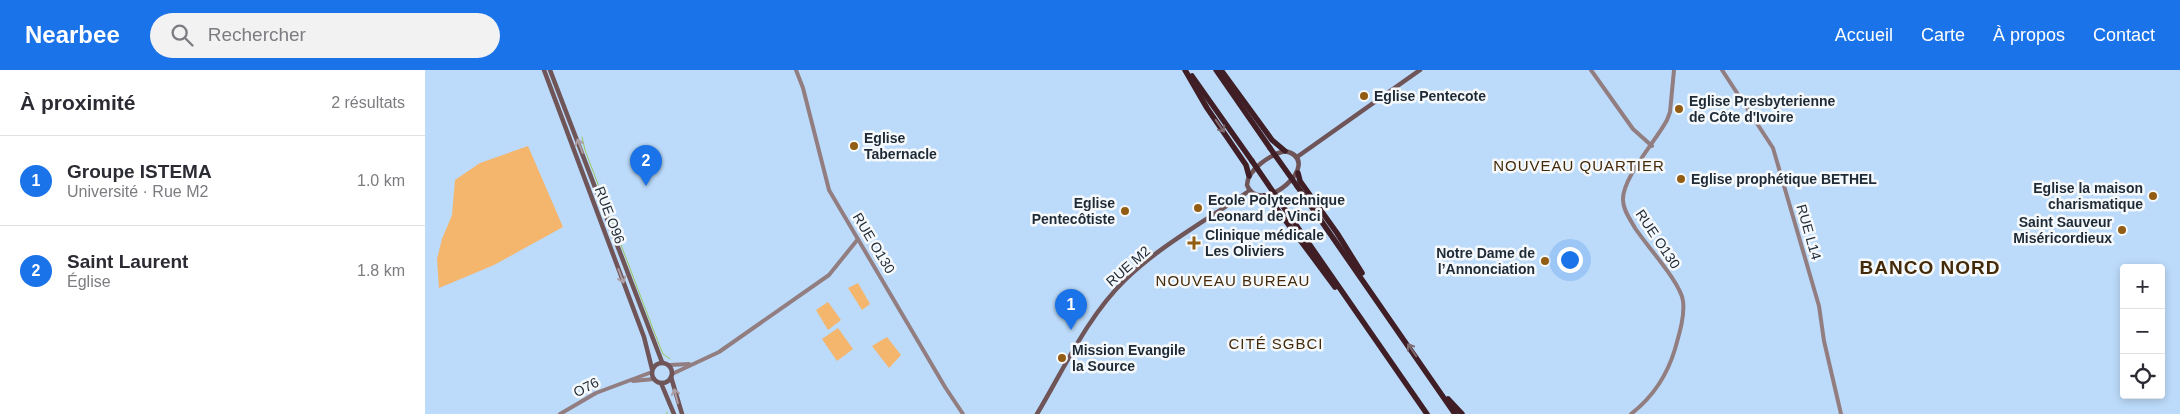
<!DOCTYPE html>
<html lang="fr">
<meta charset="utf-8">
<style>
body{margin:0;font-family:Helvetica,sans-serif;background:#f2f2f3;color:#2b2b33}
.controls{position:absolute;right:15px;bottom:15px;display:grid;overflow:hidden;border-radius:5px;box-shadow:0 2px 8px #0003}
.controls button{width:45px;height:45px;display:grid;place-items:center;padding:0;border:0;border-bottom:1px solid #e1e1e2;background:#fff;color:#2b2b33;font:25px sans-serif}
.you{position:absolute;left:1144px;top:189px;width:18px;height:18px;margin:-12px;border:4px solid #fff;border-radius:50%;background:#1a73e8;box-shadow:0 0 0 8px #1a73e833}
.badge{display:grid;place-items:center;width:32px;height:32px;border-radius:50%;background:#1a73e8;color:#fff;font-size:16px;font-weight:700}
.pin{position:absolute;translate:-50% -41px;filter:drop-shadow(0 1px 2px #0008)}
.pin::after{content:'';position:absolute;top:26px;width:18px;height:15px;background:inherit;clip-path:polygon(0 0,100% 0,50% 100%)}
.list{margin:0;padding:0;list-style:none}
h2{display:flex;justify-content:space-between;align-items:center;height:65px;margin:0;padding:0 20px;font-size:21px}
h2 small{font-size:16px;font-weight:400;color:#7c7c81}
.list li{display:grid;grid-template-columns:32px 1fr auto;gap:15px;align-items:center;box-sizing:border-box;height:90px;padding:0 20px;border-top:1px solid #e1e1e2}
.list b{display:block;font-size:19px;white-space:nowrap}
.list p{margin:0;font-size:16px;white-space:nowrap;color:#7c7c81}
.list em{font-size:16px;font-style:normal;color:#7c7c81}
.icon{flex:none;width:28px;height:28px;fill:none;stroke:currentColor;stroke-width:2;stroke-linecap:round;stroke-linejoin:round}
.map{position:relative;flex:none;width:1755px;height:344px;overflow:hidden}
header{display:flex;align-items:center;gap:30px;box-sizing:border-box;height:70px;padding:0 25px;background:#1a73e8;color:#fff}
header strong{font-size:24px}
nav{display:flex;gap:28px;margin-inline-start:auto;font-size:18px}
.search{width:350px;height:45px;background:#f2f2f3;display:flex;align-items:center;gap:12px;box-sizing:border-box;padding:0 18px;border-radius:28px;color:#7c7c81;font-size:19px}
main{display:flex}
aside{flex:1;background:#fff}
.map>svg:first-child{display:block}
</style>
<header>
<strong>Nearbee</strong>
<div class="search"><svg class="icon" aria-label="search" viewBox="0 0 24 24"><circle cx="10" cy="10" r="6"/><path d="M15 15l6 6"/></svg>Rechercher</div>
<nav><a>Accueil</a><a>Carte</a><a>À propos</a><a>Contact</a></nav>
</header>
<main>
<aside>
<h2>À proximité<small>2 résultats</small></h2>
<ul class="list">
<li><span class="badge">1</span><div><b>Groupe ISTEMA</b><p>Université · Rue M2</p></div><em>1.0 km</em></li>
<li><span class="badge">2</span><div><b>Saint Laurent</b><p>Église</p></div><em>1.8 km</em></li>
</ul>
</aside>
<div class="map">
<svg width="1755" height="344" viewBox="0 0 1755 344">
<rect width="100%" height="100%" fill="#bcdbfa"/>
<g fill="#f4b56d">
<path d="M 103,76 L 138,157 L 69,195 L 14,218 L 12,189 L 17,169 L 27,145 L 30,110 L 55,93 Z"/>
<path d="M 433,213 L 445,234 L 437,240 L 423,218 Z"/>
<path d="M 403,232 L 416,250 L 403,260 L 391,240 Z"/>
<path d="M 413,258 L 428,279 L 412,291 L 397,269 Z"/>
<path d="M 462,267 L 476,285 L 464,298 L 447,276 Z"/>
</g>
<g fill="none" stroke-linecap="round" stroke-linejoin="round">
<g stroke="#9bc760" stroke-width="1">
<path d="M 157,67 L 160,80 L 228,259 L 238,284 L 245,289"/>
<path d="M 242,344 L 242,342"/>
</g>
<g stroke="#927e81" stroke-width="4">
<path d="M 371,0 L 378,18 L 404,120 L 520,317 L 538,344"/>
<path d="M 1166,0 L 1208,59 L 1227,76"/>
<path d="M 1297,0 L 1348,78 L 1394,236 L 1399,271 L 1416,344"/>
<path d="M 245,295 L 264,294"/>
<path d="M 247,304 L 294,282 L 404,205 L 433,169"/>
<path d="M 208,311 L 229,309"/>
<path d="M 135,344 L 171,323 L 227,302"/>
<path d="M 1206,344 C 1228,327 1242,306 1250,279 C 1254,265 1260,246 1258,231 C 1256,213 1221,175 1210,158 C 1205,149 1198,140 1198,130 C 1197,108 1231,71 1242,50 L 1245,42 L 1249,0"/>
</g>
<g stroke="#6f5458" stroke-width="4.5">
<path d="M 119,0 L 219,267 L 227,299"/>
<path d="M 125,0 L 237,292"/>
<path d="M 860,81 C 902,91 835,149 822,115 C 822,100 846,84 860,81 Z"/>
<path d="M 872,87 L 995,0"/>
<circle cx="237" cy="303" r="10"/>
<path d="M 246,307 L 257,344"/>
<path d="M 236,313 L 249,344"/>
<path d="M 612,344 C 639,299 662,247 700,210 C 733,177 785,148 824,121"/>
</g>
<g stroke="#401e25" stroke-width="5.5">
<path d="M 760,0 L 782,38 L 821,95 L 824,106"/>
<path d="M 791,0 L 845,78"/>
<path d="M 796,0 L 847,70 L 860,81"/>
<path d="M 767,6 L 827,91"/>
<path d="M 873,103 L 875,111 L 912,163 L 937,203"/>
<path d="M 872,116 L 1030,344"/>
<path d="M 839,126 L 849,135 L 910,217"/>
<path d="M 853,129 L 1002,344"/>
<path d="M 1023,329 L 1037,344"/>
</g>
<g stroke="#401e25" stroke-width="5.5">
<path d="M 845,78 L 872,116"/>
<path d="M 827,91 L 853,129"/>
</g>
</g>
<defs><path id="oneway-shaft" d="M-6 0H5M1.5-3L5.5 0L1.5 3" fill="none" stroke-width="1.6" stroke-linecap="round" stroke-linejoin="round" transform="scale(1.25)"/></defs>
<g stroke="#806b70">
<use href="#oneway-shaft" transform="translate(795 56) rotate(55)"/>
<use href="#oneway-shaft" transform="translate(987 280) rotate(-124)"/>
</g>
<g stroke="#ac9ea2">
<use href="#oneway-shaft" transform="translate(155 76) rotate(-111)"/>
<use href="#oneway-shaft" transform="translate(196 206) rotate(69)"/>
<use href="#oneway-shaft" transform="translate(251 326) rotate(-105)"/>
</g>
<g fill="#925c12" stroke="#f6f9fc" stroke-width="2">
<circle cx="939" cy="26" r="5"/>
<circle cx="1254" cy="39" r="5"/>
<circle cx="429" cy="76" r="5"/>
<circle cx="1256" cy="109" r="5"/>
<circle cx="1728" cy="126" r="5"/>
<circle cx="773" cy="138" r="5"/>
<circle cx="700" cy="141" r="5"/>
<circle cx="1697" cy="160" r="5"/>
<path d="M766.5 165.5h5v5h5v5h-5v5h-5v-5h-5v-5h5z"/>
<circle cx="1120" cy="191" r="5"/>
<circle cx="637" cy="288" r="5"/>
</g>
<g text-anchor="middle" stroke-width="5" stroke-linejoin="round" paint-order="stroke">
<g font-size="14" font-weight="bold" fill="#1e2a35" stroke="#f6f9fc" text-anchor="start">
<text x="949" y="31">Eglise Pentecote</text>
<text x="1264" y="36">Eglise Presbyterienne<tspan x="1264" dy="16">de Côte d'Ivoire</tspan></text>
<text x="439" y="73">Eglise<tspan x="439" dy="16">Tabernacle</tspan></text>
<text x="1266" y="114">Eglise prophétique BETHEL</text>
<text x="1718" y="123" text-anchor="end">Eglise la maison<tspan x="1718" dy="16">charismatique</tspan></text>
<text x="783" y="135">Ecole Polytechnique<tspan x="783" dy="16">Leonard de Vinci</tspan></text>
<text x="690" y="138" text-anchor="end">Eglise<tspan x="690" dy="16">Pentecôtiste</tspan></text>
<text x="1687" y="157" text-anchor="end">Saint Sauveur<tspan x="1687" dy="16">Miséricordieux</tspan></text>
<text x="780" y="170">Clinique médicale<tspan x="780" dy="16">Les Oliviers</tspan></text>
<text x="1110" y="188" text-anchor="end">Notre Dame de<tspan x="1110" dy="16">l’Annonciation</tspan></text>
<text x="647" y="285">Mission Evangile<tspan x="647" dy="16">la Source</tspan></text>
</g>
<g font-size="14" fill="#1e2a35" stroke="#f6f9fc">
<text transform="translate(185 145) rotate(69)" y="5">RUE O96</text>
<text transform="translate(1384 162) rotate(74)" y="5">RUE L14</text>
<text transform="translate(1233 169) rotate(56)" y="5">RUE O130</text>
<text transform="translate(449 173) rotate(59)" y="5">RUE O130</text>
<text transform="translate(703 196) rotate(-41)" y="5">RUE M2</text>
<text transform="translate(161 317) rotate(-27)" y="5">O76</text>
</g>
<g font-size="15" letter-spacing="1" fill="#442a09" stroke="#f6f9fc">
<text x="1154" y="101">NOUVEAU QUARTIER</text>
<text x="808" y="216">NOUVEAU BUREAU</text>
<text x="851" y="279">CITÉ SGBCI</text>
</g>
<g font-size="19" font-weight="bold" letter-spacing="1" fill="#442a09" stroke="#f6f9fc">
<text x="1505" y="204">BANCO NORD</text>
</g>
</g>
</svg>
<div class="controls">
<button>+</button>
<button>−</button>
<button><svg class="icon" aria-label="locate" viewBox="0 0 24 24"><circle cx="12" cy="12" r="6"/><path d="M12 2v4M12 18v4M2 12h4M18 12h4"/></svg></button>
</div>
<div class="you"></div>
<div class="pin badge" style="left:646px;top:260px">1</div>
<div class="pin badge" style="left:221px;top:116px">2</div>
</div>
</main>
